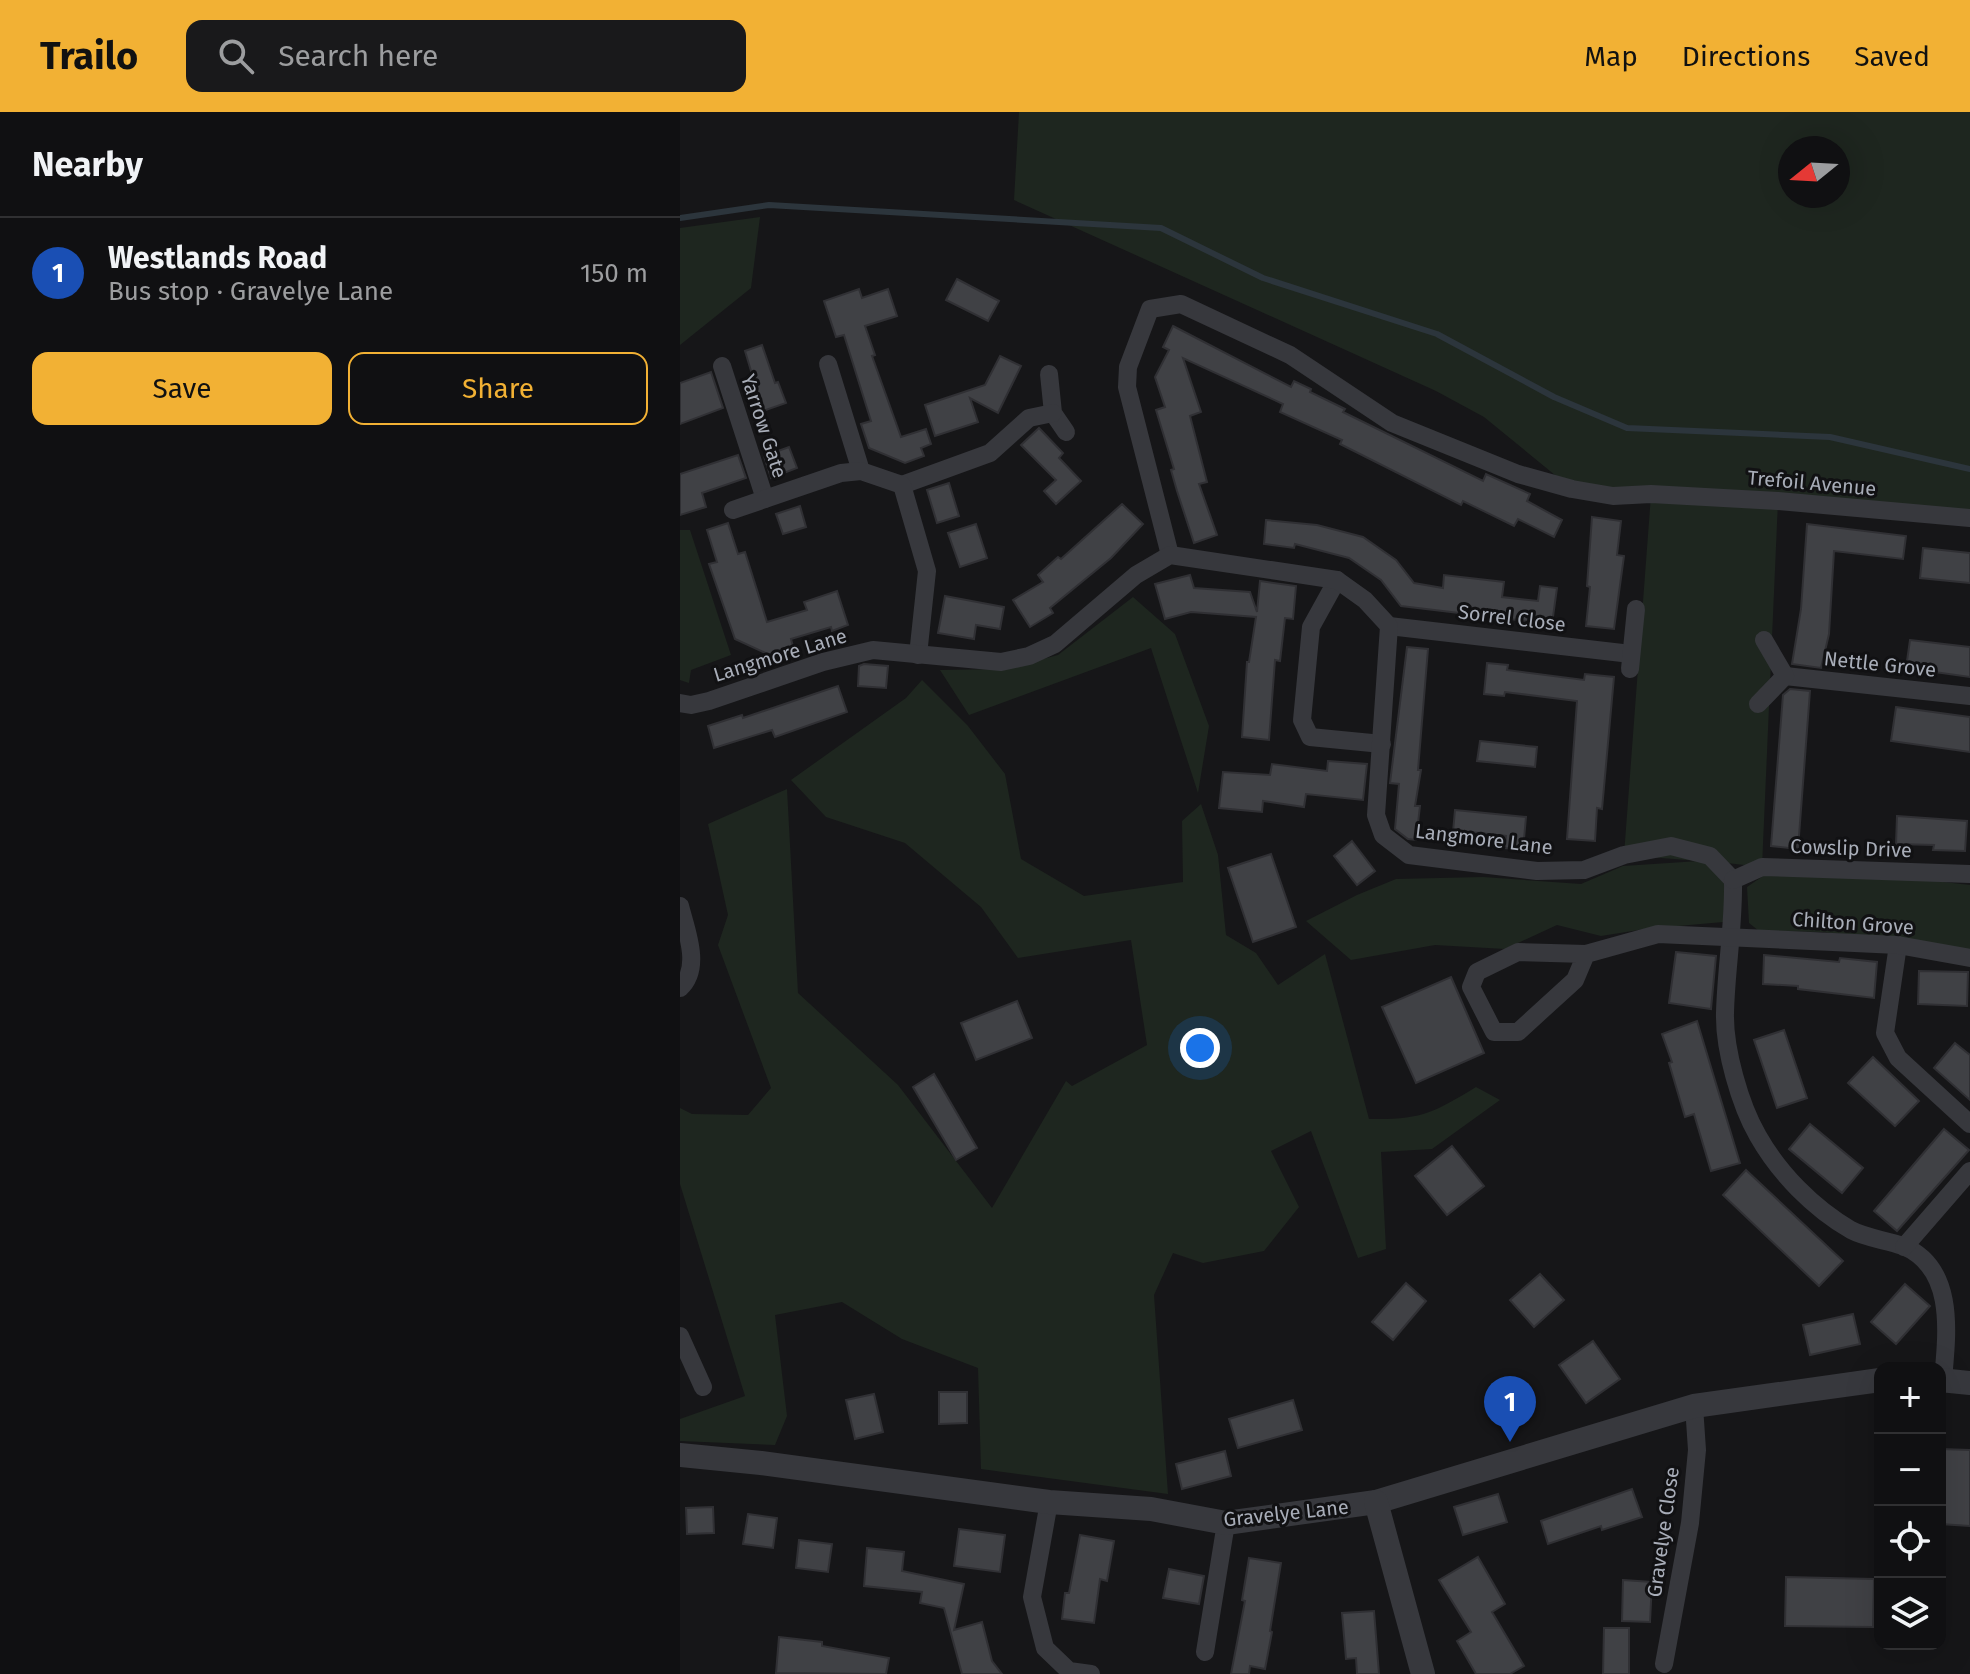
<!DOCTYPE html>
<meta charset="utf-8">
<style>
body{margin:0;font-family:"Fira Sans",sans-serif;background:#19191b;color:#f1f3f6}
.controls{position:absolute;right:24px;bottom:24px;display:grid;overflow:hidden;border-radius:16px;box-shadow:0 8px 32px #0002}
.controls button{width:72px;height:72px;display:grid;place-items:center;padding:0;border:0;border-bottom:2px solid #303032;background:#101012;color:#f1f3f6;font:40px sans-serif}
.compass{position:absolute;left:1098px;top:24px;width:72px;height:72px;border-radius:50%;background:#101012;box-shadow:0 8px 32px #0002;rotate:252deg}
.you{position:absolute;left:520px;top:936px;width:28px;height:28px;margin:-20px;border:6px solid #fff;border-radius:50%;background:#1a73e8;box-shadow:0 0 0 12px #1a73e833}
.badge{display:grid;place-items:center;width:52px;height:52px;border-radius:50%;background:#f2b134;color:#fff;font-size:26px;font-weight:700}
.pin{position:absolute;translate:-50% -66px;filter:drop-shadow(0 2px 4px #0008)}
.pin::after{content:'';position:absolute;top:42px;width:28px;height:24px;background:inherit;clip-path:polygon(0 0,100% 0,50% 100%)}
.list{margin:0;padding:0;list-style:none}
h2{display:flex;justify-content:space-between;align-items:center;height:104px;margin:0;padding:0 32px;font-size:34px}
h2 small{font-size:26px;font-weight:400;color:#9c9d9f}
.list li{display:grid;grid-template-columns:52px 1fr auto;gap:24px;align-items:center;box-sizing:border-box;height:112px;padding:0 32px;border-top:2px solid #303032}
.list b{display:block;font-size:30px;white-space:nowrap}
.list p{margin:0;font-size:26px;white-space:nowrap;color:#9c9d9f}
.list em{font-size:26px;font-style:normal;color:#9c9d9f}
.actions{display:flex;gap:16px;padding:24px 32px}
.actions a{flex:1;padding:18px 0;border:2px solid #f2b134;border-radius:16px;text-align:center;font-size:28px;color:#f2b134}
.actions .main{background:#f2b134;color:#111}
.icon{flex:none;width:44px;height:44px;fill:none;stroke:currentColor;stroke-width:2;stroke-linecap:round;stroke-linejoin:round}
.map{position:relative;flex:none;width:1290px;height:1562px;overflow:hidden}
header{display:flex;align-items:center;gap:48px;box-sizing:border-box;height:112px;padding:0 40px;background:#f2b134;color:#111}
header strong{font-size:38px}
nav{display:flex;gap:44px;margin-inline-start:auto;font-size:28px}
.search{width:560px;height:72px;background:#19191b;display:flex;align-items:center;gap:20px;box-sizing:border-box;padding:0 28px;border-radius:16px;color:#9c9d9f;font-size:30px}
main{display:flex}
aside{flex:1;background:#101012}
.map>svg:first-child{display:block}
</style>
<header>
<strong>Trailo</strong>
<div class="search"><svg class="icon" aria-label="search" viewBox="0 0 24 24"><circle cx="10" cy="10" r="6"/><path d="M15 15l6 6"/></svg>Search here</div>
<nav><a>Map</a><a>Directions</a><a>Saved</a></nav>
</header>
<main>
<aside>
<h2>Nearby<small></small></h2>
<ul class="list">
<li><span class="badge" style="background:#1a4fb4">1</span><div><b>Westlands Road</b><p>Bus stop · Gravelye Lane</p></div><em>150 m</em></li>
</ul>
<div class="actions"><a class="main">Save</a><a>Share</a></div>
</aside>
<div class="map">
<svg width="1290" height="1562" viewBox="0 0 1290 1562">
<rect width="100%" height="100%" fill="#161618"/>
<g fill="#1e261f" fill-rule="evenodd">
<path d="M 339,0 L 1290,0 L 1290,406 L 1098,389 L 1082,755 L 1029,749 L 1046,768 L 1043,810 L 965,817 L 921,824 L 877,813 L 825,837 L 755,833 L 671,848 L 626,809 L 677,783 L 716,767 L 803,765 L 901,772 L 943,754 L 1019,749 L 944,743 L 971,383 L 892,377 L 804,305 L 756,279 L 334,88 ZM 1110,36 L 1158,36 L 1158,84 L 1110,84 Z"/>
<path d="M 80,105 L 71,176 L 0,233 L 0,116 Z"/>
<path d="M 0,418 L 10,418 L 51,543 L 11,558 L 9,571 L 0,568 Z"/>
<path d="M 453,485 L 495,522 L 529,614 L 518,681 L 471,536 L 289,603 L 260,558 L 325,557 L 378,543 Z"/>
<path d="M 242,568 L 288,614 L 325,662 L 341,747 L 404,784 L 503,770 L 502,709 L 521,692 L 538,743 L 546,823 L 576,841 L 598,873 L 645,842 L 689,1007 C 741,1008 753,1001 796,975 L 820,988 L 752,1037 L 701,1040 L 706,1137 L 678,1146 L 631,1019 L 591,1039 L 619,1095 L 584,1139 L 523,1151 L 493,1141 L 474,1183 L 488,1382 L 301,1357 L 298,1256 L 222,1227 L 162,1190 L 95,1203 L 107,1304 L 95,1333 L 0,1329 L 0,1307 L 65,1284 L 0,1072 L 0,996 L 12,1002 L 68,1003 L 91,976 L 38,833 L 48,803 L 28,712 L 107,677 L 118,881 L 218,973 L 312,1096 L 386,969 L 392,974 L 467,933 L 451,828 L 338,846 L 301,795 L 225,731 L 146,705 L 111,668 L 226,586 Z"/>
<path d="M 1086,762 L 1193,762 L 1290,773 L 1290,838 L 1142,820 L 1079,819 L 1069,811 L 1067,775 Z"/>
</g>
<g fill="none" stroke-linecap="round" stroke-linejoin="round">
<path stroke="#2c353c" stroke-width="6" d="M 0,106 L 89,93 L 481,116 L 583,166 L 757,222 L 874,285 L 947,316 L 1150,325 L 1290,357"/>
</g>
<g fill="#404145" stroke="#303034" stroke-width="2">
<path d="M 277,167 L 319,189 L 308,209 L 266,188 Z"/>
<path d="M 179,177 L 182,186 L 208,177 L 217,204 L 185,214 L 195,243 L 192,244 L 221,325 L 246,317 L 251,332 L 241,336 L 244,344 L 225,351 L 189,336 L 181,312 L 191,309 L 164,223 L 156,225 L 144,189 Z"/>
<path d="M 493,214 L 611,275 L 614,269 L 631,277 L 630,280 L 665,297 L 663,300 L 803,369 L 806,362 L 850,382 L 847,389 L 882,408 L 874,425 L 838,407 L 834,414 L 783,389 L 781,393 L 660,332 L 662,328 L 600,300 L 603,292 L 503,246 L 521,300 L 510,304 L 527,370 L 519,372 L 537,423 L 514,431 L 497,379 L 491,358 L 494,357 L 476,298 L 485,295 L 475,265 L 489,238 L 483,235 Z"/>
<path d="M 82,233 L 95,271 L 98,270 L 106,291 L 83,299 L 65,239 Z"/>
<path d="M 320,244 L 341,254 L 318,301 L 290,286 L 298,310 L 255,324 L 245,293 L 305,273 Z"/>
<path d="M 31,260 L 43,296 L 0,312 L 0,271 Z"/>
<path d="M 359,316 L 383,341 L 379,346 L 401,369 L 376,392 L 364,379 L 376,368 L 341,333 Z"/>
<path d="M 109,335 L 117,356 L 91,366 L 84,344 Z"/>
<path d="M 58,343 L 66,366 L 22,381 L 26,395 L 0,403 L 0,362 Z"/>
<path d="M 269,371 L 279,404 L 257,411 L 247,378 Z"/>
<path d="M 442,392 L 463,412 L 431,446 L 370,496 L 373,501 L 350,515 L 333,488 L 363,470 L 358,463 L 378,445 L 381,447 Z"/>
<path d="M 120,394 L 126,415 L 103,422 L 96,402 Z"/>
<path d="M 912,405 L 941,409 L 937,443 L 944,444 L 934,517 L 906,514 L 910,475 L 907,474 Z"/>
<path d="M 586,408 L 637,413 L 683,425 L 716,448 L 734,471 L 763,476 L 764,463 L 824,470 L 822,485 L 858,489 L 860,474 L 877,476 L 872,512 L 721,494 L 701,468 L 669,446 L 615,432 L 614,436 L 584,432 Z"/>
<path d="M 48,411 L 58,442 L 65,440 L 87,510 L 127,498 L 124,490 L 157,479 L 168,513 L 152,519 L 151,515 L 111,527 L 114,538 L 92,544 L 55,527 L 29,452 L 37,450 L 27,418 Z"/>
<path d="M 296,412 L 307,446 L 280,455 L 268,421 Z"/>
<path d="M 1127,412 L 1226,424 L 1223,447 L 1154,439 L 1149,522 L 1141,556 L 1112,552 L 1121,497 Z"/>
<path d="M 1243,436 L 1290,441 L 1290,471 L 1240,466 Z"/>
<path d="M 510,463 L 514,476 L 570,480 L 577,500 L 580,469 L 616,474 L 613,507 L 605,506 L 600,549 L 595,548 L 589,628 L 562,625 L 567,550 L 569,550 L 576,505 L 511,500 L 485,507 L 475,472 Z"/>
<path d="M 265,484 L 324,495 L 320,517 L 296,513 L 294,527 L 258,521 Z"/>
<path d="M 1230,528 L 1290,535 L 1290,565 L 1226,556 Z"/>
<path d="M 727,535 L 748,537 L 738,658 L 741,658 L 735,694 L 740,694 L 736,728 L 728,727 L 715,717 L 719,672 L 710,671 Z"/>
<path d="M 807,551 L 828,553 L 827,558 L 904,568 L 905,562 L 934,565 L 922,697 L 917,696 L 915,729 L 887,727 L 897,589 L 825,580 L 824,584 L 804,582 Z"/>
<path d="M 184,552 L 208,554 L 206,576 L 178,574 L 179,554 Z"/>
<path d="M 158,574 L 167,600 L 95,625 L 92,618 L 34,636 L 28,614 L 62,603 L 63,606 Z"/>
<path d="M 1110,577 L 1130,579 L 1118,737 L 1091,734 L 1103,583 Z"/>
<path d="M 1216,595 L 1290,605 L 1290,640 L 1211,629 Z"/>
<path d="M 800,629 L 857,635 L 855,655 L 797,649 Z"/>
<path d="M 648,649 L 687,652 L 683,688 L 626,682 L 624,695 L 583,689 L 582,700 L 539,696 L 543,660 L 590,663 L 592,652 L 647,659 Z"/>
<path d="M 775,698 L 846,705 L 843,738 L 825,736 L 826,724 L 791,720 L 789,733 L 772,731 Z"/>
<path d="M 1217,704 L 1287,709 L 1285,739 L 1253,738 L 1254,733 L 1216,732 Z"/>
<path d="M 672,729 L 695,759 L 677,773 L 654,744 Z"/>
<path d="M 591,742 L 616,815 L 573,830 L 548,756 Z"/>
<path d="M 996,840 L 1036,844 L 1031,897 L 989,891 Z"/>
<path d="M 1084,843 L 1159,850 L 1160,846 L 1197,850 L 1194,886 L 1118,877 L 1118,874 L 1083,872 Z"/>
<path d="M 1239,859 L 1288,860 L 1287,894 L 1238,892 Z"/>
<path d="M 771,865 L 804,941 L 736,971 L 702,895 Z"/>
<path d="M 337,889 L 352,926 L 296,948 L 281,911 Z"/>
<path d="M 1017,909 L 1060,1051 L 1031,1059 L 1014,1002 L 1005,1005 L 989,951 L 992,950 L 982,922 Z"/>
<path d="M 1104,918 L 1127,986 L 1097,996 L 1074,928 Z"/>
<path d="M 1275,931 L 1290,943 L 1290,988 L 1254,956 Z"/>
<path d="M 1193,945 L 1239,989 L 1215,1014 L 1168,971 Z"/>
<path d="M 254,962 L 297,1036 L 276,1048 L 233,975 Z"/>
<path d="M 1130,1012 L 1183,1056 L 1162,1081 L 1109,1037 Z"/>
<path d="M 1264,1017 L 1289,1038 L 1217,1119 L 1194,1099 Z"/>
<path d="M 772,1034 L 804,1074 L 767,1103 L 735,1064 Z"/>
<path d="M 1066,1058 L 1163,1149 L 1139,1174 L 1043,1083 Z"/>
<path d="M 860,1162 L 884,1188 L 854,1215 L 830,1188 Z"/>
<path d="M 726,1171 L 746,1189 L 713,1228 L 692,1210 Z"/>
<path d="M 1225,1172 L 1250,1194 L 1216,1232 L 1191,1210 Z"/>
<path d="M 1173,1202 L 1180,1232 L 1130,1243 L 1123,1213 Z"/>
<path d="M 913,1229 L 940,1267 L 906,1291 L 879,1253 Z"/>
<path d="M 259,1280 L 287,1280 L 287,1311 L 259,1312 Z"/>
<path d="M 194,1282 L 203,1320 L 175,1327 L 166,1288 Z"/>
<path d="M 613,1288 L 622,1318 L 558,1336 L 549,1307 Z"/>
<path d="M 1260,1337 L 1290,1338 L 1290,1414 L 1260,1412 Z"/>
<path d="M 545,1339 L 551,1364 L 502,1377 L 496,1352 Z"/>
<path d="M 952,1377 L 962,1405 L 922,1418 L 921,1414 L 868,1432 L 861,1409 Z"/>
<path d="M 818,1382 L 827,1410 L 783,1423 L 774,1395 Z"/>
<path d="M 33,1395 L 34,1421 L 7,1422 L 6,1396 Z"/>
<path d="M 68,1402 L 97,1406 L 93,1436 L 63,1432 Z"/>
<path d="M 279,1417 L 325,1423 L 320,1460 L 274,1454 Z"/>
<path d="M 400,1423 L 434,1429 L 427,1469 L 420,1467 L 414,1511 L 382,1507 L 385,1481 L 389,1481 Z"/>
<path d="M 119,1428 L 152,1432 L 148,1460 L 116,1456 Z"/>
<path d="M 187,1436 L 224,1440 L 222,1459 L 284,1472 L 274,1518 L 302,1510 L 312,1549 L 322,1562 L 282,1562 L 264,1496 L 240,1491 L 242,1480 L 184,1474 Z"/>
<path d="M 798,1445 L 825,1492 L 812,1500 L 844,1554 L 830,1562 L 796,1562 L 777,1529 L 791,1520 L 759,1468 Z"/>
<path d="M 569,1446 L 601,1451 L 590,1519 L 592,1520 L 585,1557 L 570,1554 L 569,1562 L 551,1562 L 565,1489 L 562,1488 Z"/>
<path d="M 489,1457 L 524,1464 L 519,1492 L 483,1486 Z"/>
<path d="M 1106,1465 L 1194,1467 L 1193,1515 L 1105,1514 Z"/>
<path d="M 943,1468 L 972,1470 L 970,1510 L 942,1509 Z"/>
<path d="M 694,1499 L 699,1562 L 677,1562 L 676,1546 L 666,1547 L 662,1501 Z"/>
<path d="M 924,1516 L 949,1516 L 949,1562 L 923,1562 Z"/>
<path d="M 99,1525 L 142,1530 L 142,1534 L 209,1546 L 206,1562 L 96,1561 Z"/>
</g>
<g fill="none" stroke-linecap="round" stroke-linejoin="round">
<g stroke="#37383d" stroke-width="18">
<path d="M 148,252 L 181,359"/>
<path d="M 42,254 L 85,387"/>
<path d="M 369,262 L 373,301 L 386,320"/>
<path d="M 222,373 L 310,341 L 349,306 L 373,301"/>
<path d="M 53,398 L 161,361 L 181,359 L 222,373 L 247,459 L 238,543"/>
<path d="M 490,443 L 447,275 L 448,255 L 470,197 L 501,192 L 610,243 L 712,311 L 838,362 L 892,377 L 933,384 L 971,382 L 1098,389 L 1290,406"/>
<path d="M 657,468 L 631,515 L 622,608 L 630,625 L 702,632"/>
<path d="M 709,514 L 951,542"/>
<path d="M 950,557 L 956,497"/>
<path d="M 1105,564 L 1290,584"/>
<path d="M 0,591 L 11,593 L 29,589 L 143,550 L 193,538 L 321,550 L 349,544 L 375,532 L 456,463 L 490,443 L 657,468 L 685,488 L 709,514 L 696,703 L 703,723 L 729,743 L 857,759 L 904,758 L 944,743 L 991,734 L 1030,744 L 1053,768 C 1054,813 1046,857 1045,901 C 1044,937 1060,993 1078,1024 C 1099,1061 1133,1096 1171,1118 C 1186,1126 1206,1128 1223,1134 C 1276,1156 1267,1222 1263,1268"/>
<path d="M 1078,592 L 1105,564 L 1084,528"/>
<path d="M 1053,768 L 1082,755 L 1290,762"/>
<path d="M 0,794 C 6,818 22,856 0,876"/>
<path d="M 1218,833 L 1205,921 L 1218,946 L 1290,1012"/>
<path d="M 906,842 L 838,840 L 797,860 L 791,875 L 814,920 L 838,920 L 895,868 L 906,842 L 978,822 L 1218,833 L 1290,846"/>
<path d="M 1224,1135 L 1290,1059"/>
<path d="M 0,1224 L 23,1275"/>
<path d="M 369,1390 L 352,1485 L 365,1536 L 389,1559 L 411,1562"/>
<path d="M 525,1540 L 546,1411"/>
<path d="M 984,1552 L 1010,1411 L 1017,1338 L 1014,1294"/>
</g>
<g stroke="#37383d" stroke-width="24">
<path d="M 1260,1268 L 1290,1271"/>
<path d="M 0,1343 L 81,1351 L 369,1390 L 471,1397 L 546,1411 L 696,1390 L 1014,1294 L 1200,1268"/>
<path d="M 696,1390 L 743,1562"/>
</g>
</g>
<g text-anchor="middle" stroke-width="6" stroke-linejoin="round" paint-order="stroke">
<g font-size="20" fill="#a8adb8" stroke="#111113">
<text transform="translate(84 314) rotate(72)" y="7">Yarrow Gate</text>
<text transform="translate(1132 371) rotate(5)" y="7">Trefoil Avenue</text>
<text transform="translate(832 506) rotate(7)" y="7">Sorrel Close</text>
<text transform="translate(100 543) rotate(-17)" y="7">Langmore Lane</text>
<text transform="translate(1200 552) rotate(6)" y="7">Nettle Grove</text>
<text transform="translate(804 727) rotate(7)" y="7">Langmore Lane</text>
<text transform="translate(1171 736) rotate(2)" y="7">Cowslip Drive</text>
<text transform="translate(1173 811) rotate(4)" y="7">Chilton Grove</text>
<text transform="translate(606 1401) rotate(-6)" y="7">Gravelye Lane</text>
<text transform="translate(983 1420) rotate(-82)" y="7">Gravelye Close</text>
</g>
</g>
</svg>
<div class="controls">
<button>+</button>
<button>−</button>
<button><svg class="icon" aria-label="locate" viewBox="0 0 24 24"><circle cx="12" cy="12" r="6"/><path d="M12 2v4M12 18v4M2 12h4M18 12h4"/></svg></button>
<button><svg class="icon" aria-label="layers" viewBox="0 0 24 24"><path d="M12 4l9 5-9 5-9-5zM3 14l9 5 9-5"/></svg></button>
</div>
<svg class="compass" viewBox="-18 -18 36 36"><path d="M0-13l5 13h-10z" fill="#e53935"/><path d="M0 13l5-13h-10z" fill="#9c9d9f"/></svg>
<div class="you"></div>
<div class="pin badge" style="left:830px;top:1330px;background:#1a4fb4">1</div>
</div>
</main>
